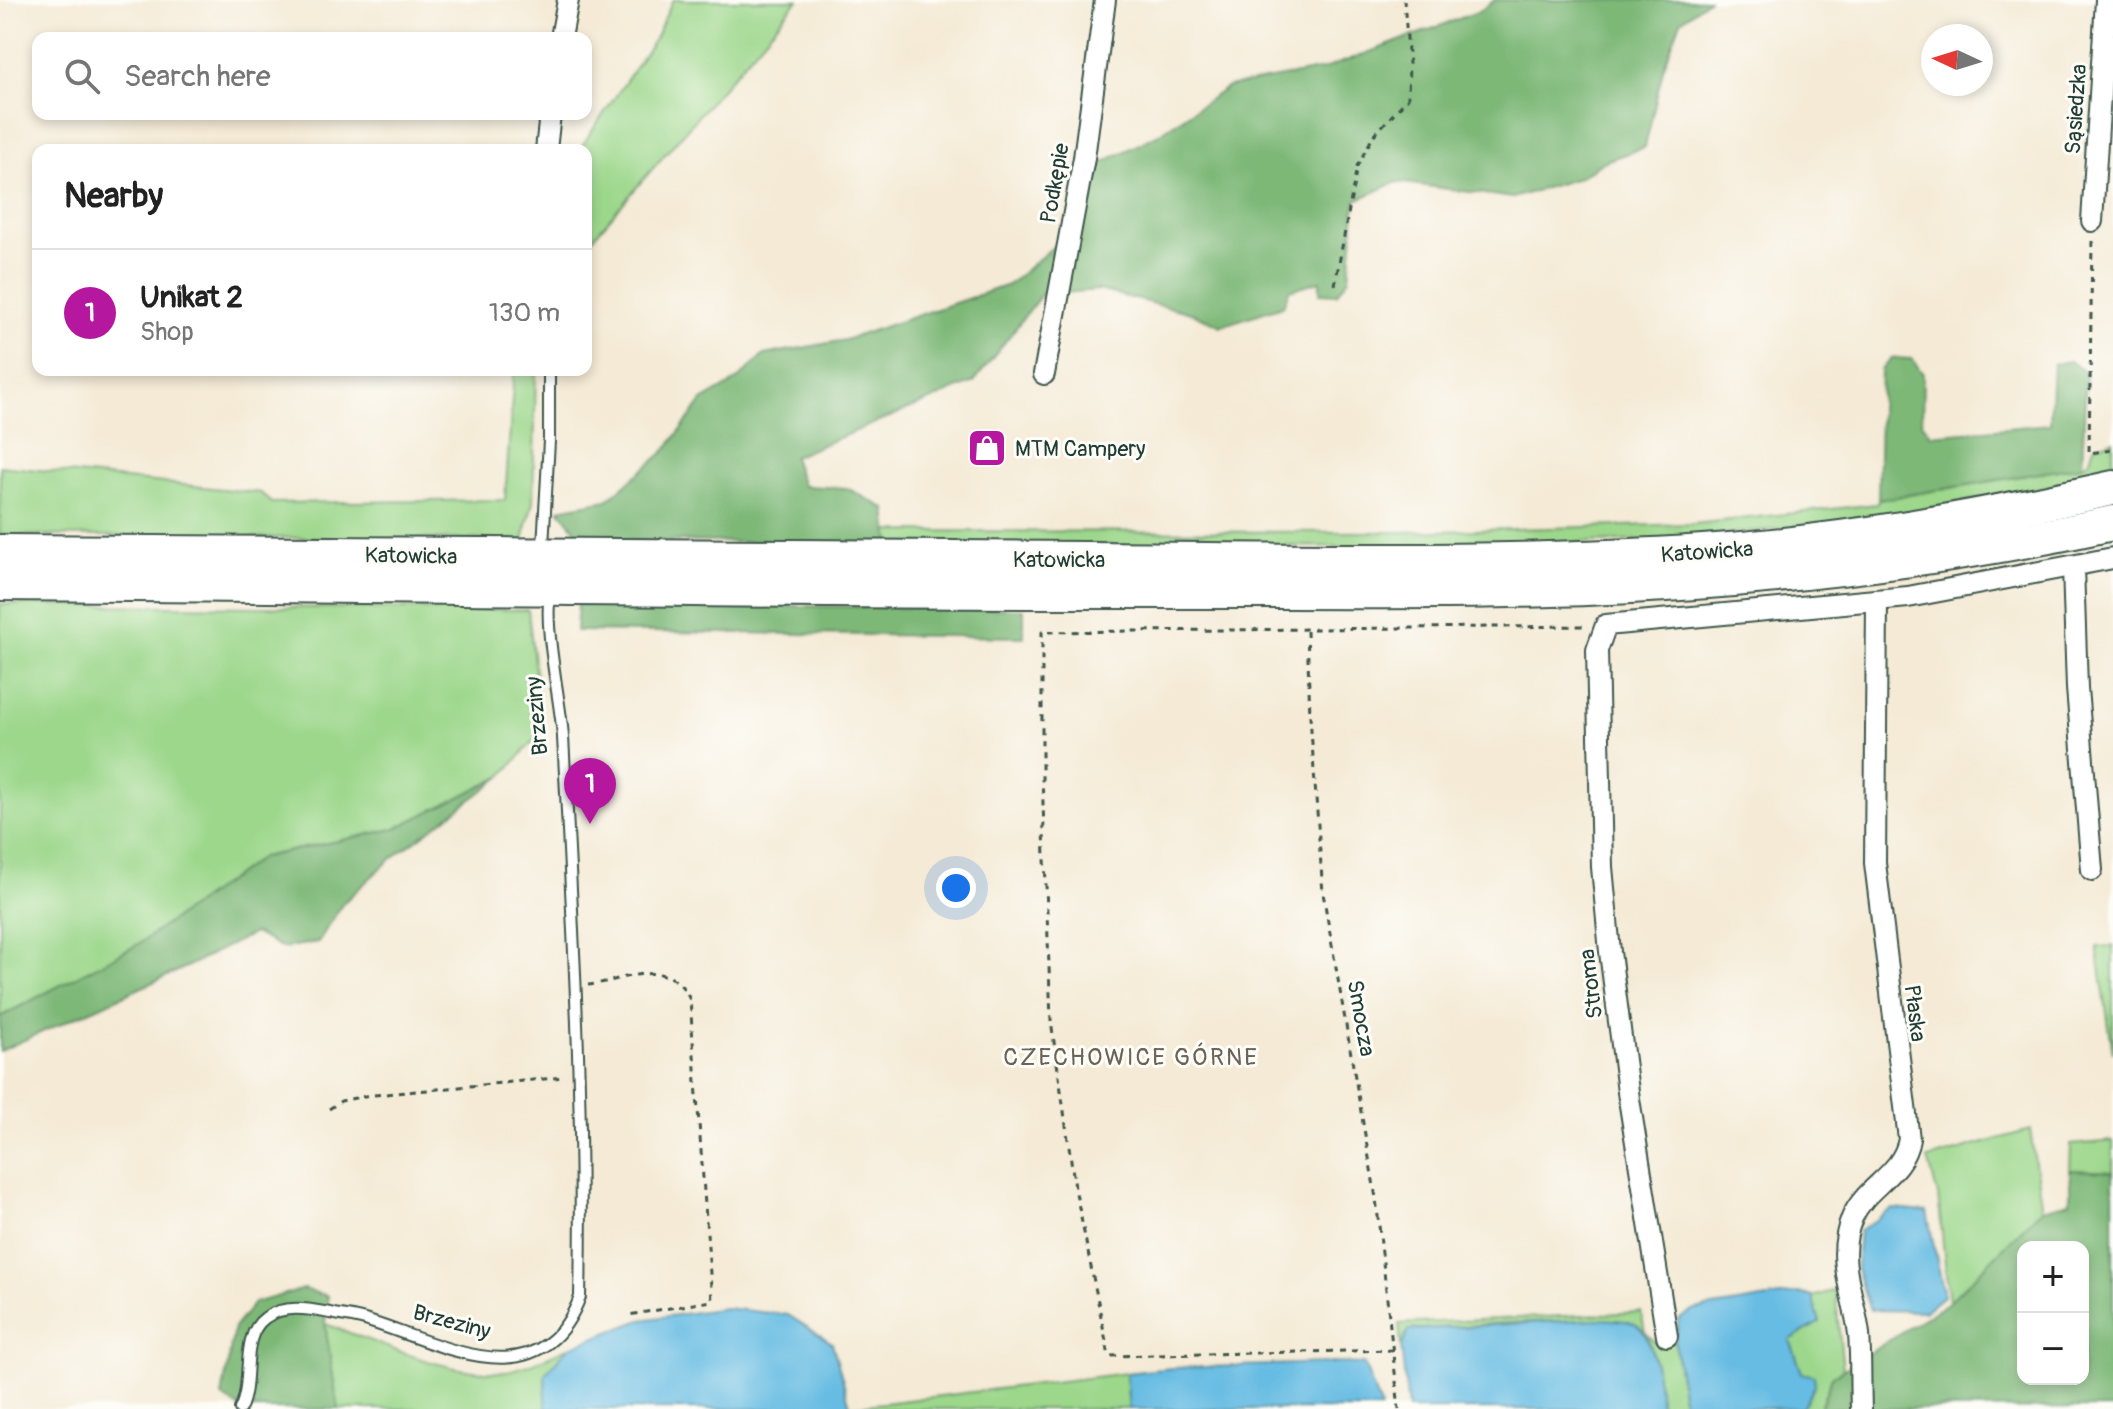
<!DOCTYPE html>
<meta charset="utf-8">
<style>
body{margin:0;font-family:Pangolin,sans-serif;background:#f6f6f6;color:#222}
.controls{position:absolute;right:24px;bottom:24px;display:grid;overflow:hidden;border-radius:16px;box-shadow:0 4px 12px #0003}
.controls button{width:72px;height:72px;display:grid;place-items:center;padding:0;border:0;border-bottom:2px solid #e0e0e0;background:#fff;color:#222;font:40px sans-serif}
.compass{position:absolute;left:1921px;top:24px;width:72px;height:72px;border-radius:50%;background:#fff;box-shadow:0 4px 12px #0003;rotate:274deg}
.you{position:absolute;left:956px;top:888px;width:28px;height:28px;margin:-20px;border:6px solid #fff;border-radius:50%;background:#1a73e8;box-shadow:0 0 0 12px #1a73e833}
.badge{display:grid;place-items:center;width:52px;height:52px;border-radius:50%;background:#b5179e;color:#fff;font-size:26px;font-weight:700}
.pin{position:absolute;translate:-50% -66px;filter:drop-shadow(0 2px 4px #0008)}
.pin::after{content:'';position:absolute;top:42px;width:28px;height:24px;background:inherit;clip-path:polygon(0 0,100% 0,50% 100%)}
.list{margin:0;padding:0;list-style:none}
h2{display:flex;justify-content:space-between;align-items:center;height:104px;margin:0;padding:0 32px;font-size:34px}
h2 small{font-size:26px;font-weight:400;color:#767676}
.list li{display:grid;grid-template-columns:52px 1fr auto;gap:24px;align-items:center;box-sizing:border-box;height:128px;padding:0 32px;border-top:2px solid #e0e0e0}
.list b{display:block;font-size:30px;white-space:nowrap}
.list p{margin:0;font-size:26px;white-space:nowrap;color:#767676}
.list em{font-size:26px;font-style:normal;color:#767676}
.icon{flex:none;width:44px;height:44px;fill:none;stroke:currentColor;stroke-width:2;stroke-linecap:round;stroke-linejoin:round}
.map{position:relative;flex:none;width:2113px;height:1409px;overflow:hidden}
.search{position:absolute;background:#fff;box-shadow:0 4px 12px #0003;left:32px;top:32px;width:560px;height:88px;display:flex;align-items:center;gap:20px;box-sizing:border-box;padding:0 28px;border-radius:16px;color:#767676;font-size:30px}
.panel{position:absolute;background:#fff;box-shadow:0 4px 12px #0003;left:32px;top:144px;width:560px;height:232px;border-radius:16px}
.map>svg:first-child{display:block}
</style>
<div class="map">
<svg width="2113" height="1409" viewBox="0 0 2113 1409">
<rect width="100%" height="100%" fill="#fdfcf7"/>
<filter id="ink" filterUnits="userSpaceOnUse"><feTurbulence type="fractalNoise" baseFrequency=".0125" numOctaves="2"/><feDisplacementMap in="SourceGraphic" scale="16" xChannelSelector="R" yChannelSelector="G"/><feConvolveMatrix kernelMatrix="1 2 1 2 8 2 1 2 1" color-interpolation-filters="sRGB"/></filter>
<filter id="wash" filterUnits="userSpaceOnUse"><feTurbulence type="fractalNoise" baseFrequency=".006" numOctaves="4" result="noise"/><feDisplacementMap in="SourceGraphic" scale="32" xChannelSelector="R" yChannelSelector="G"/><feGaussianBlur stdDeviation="1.8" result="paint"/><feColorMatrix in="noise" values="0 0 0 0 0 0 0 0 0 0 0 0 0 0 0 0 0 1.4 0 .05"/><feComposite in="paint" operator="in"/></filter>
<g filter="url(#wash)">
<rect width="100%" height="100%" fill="#f4ead5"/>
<g fill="#9cd78b" stroke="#5e8a60" stroke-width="2">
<path d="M 673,0 L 798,0 L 586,246 L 586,150 L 579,150 L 656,37 Z"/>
<path d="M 514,370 L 536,370 L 533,502 L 523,540 L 0,535 L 0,466 L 261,493 L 271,503 L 505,500 Z"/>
<path d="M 2113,440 L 2113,471 L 2090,478 L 1871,520 L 1663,540 L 1415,547 L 886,544 L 889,531 L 1400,532 L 1693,524 L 1877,504 L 1878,500 L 2082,466 L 2090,459 L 2094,446 Z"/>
<path d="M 0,604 L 528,610 L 542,732 L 501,777 L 394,829 L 262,857 L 138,945 L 0,1017 Z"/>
<path d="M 2113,946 L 2113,1053 L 2097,947 Z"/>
<path d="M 2030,1130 L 2042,1209 L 1949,1302 L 1938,1195 L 1928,1159 Z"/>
<path d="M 2113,1141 L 2113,1172 L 2070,1170 L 2071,1145 Z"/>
<path d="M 1835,1290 L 1843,1370 L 1832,1377 L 1819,1409 L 1801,1409 L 1802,1373 L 1790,1340 L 1820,1322 L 1812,1297 Z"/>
<path d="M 1641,1312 L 1645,1332 L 1656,1343 L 1675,1341 L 1684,1409 L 1661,1409 C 1658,1389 1656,1348 1644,1332 C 1627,1309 1445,1328 1409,1330 L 1401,1347 L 1399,1324 Z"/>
<path d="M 325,1324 C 375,1341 446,1375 498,1372 C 522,1370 547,1357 569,1347 L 545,1374 L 546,1409 L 338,1409 Z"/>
<path d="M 1126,1373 L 1129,1409 L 851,1409 L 851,1407 Z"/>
</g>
<g fill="#7db877" stroke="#4e7a56" stroke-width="2" fill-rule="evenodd">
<path d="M 1495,0 L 1708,0 L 1681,21 L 1663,69 L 1645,147 L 1605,161 L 1578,178 L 1513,198 L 1397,182 L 1356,200 L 1349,278 L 1337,294 L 1320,293 L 1320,281 L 1289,290 L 1283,306 L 1221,326 L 1192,313 L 1098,290 L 1041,295 L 974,382 L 793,457 L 803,486 L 847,488 L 886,509 L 890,544 L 583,540 L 559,509 L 607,500 L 665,451 L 702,401 L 736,381 L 764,355 L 845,340 L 1008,285 L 1054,246 L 1087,196 L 1086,171 L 1159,134 L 1228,87 L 1324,69 L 1480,11 Z"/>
<path d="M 1892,358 L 1912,359 L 1923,374 L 1922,423 L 1931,435 L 2050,424 L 2053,364 L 2070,361 L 2086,373 L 2082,466 L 1878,500 L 1881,370 Z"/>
<path d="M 578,603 L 1024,609 L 1024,637 L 576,631 Z"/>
<path d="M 501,777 L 391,859 L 343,903 L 318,942 L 283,948 L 254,933 L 178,971 L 0,1051 L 0,1017 L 137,945 L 262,857 L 394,829 Z"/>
<path d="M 2070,1170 L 2113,1172 L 2113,1408 L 1820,1409 L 1832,1377 L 1949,1302 L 2042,1209 L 2070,1202 ZM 2023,1247 L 2083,1247 L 2083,1379 L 2023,1379 Z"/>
<path d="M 303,1289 L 328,1296 L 325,1324 L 338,1409 L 243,1409 L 222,1397 L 234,1328 L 254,1303 Z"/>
</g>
<g fill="#66bce3" stroke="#427c8c" stroke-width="2">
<path d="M 1892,1209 L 1927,1212 L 1944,1295 L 1925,1311 L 1870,1310 L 1856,1269 L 1859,1231 Z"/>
<path d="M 1799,1293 L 1812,1297 L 1820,1322 L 1790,1340 L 1802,1373 L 1814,1376 L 1815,1386 L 1802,1408 L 1684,1409 L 1675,1341 L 1679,1319 L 1695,1310 Z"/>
<path d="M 725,1308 L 788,1315 L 832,1343 L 851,1409 L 546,1409 L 545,1374 L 569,1347 L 641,1320 Z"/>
<path d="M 1597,1319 C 1608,1320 1625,1319 1635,1324 C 1656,1335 1658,1388 1661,1409 L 1408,1409 L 1401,1347 L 1409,1330 Z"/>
<path d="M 1331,1363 L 1364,1364 L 1381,1409 L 1129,1409 L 1126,1373 L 1172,1368 Z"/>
</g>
</g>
<g filter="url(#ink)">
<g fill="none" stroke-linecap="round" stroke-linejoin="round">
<g stroke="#3f574c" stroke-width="14">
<g id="service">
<path d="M 540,551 L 543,546 L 549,441 L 549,370"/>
<path d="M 240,1409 C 254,1382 239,1337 265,1318 C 283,1304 309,1309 330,1313 C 343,1316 358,1317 371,1322 C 446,1346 541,1400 580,1297 C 584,1110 573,923 563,737 C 561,704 542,619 551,592"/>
</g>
</g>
<g stroke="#3f574c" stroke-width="24">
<g id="minor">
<path d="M 561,38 L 568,0"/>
<path d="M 546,150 L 550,114"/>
<path d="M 2092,221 L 2106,0"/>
<path d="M 1044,374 L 1084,158 L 1105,0"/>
<path d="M 2073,567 L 2077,688 L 2092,870"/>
<path d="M 1667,1336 L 1629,1099 L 1610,952 L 1602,867 L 1597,650 L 1606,625 L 1908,597 L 2113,558"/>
<path d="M 1861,1409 C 1860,1384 1861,1359 1859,1334 C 1854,1294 1835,1259 1852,1218 C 1865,1186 1903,1175 1909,1139 L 1875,863 L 1877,600"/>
</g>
</g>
<g stroke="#3f574c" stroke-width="38">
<g id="primary">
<path d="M 0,552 C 362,553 724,558 1086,559 C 1291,560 1498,566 1703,552 C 1841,543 1978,518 2113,488"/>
<path d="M 0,583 C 383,585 766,592 1149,591 C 1326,590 1505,595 1681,583 C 1826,573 1971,554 2113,523"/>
</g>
</g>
<g stroke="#3f574c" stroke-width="3" stroke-dasharray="6 6" stroke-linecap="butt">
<path d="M 2092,241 L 2089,453 L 2113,450"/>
<path d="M 1335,285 L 1357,166 L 1374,135 L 1408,98 L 1409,64 L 1404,0"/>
<path d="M 1307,631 L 1310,716 L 1323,893 L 1376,1198 L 1399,1409"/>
<path d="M 588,985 C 625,981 670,954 690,1000 L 712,1301 L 629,1315"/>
<path d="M 329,1109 L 341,1101 L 364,1096 L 565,1077"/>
<path d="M 1393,1350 L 1109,1356 L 1075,1188 L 1051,1021 L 1042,776 L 1042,632 L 1586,626"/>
</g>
<use href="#service" stroke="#fff" stroke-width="10"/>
<use href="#minor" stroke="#fff" stroke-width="20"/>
<use href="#primary" stroke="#fff" stroke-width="34"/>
</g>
</g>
<defs>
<g id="shop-square" transform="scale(2)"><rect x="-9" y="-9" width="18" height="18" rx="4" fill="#b5179e" stroke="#fdfcf7"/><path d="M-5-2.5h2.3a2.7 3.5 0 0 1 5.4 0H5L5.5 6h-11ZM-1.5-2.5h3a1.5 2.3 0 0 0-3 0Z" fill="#fff"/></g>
</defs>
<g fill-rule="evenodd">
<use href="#shop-square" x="987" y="448"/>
</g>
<g text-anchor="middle" stroke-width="6" stroke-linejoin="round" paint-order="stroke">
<g font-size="22" fill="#1f3d34" stroke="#fdfcf7">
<text transform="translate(2075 109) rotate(-86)" y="8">Sąsiedzka</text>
<text transform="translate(1054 183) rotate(-80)" y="8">Podkępie</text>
<text transform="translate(1707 551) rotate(-4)" y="8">Katowicka</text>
<text transform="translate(411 555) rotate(1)" y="8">Katowicka</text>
<text x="1059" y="567">Katowicka</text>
<text transform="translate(536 716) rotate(-95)" y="8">Brzeziny</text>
<text transform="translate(1590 984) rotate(-97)" y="8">Stroma</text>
<text transform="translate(1916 1013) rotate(83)" y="8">Płaska</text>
<text transform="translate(1362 1018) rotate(80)" y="8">Smocza</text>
<text transform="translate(452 1321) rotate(15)" y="8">Brzeziny</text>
</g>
<g font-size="22" fill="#1f3d34" stroke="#fdfcf7" text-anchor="start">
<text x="1015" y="456">MTM Campery</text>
</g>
<g font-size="24" letter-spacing="2" fill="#6a6358" stroke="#fdfcf7">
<text x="1131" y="1065">CZECHOWICE GÓRNE</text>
</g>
</g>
</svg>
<div class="controls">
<button>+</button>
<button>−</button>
</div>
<svg class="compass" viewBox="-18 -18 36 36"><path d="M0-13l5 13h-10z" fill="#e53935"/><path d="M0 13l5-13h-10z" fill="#767676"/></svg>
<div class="you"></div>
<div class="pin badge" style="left:590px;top:824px">1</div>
<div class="search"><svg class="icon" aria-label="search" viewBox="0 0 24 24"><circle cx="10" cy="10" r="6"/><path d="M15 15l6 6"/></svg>Search here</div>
<section class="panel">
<h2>Nearby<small></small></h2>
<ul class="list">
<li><span class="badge">1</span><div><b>Unikat 2</b><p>Shop</p></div><em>130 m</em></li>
</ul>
</section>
</div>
